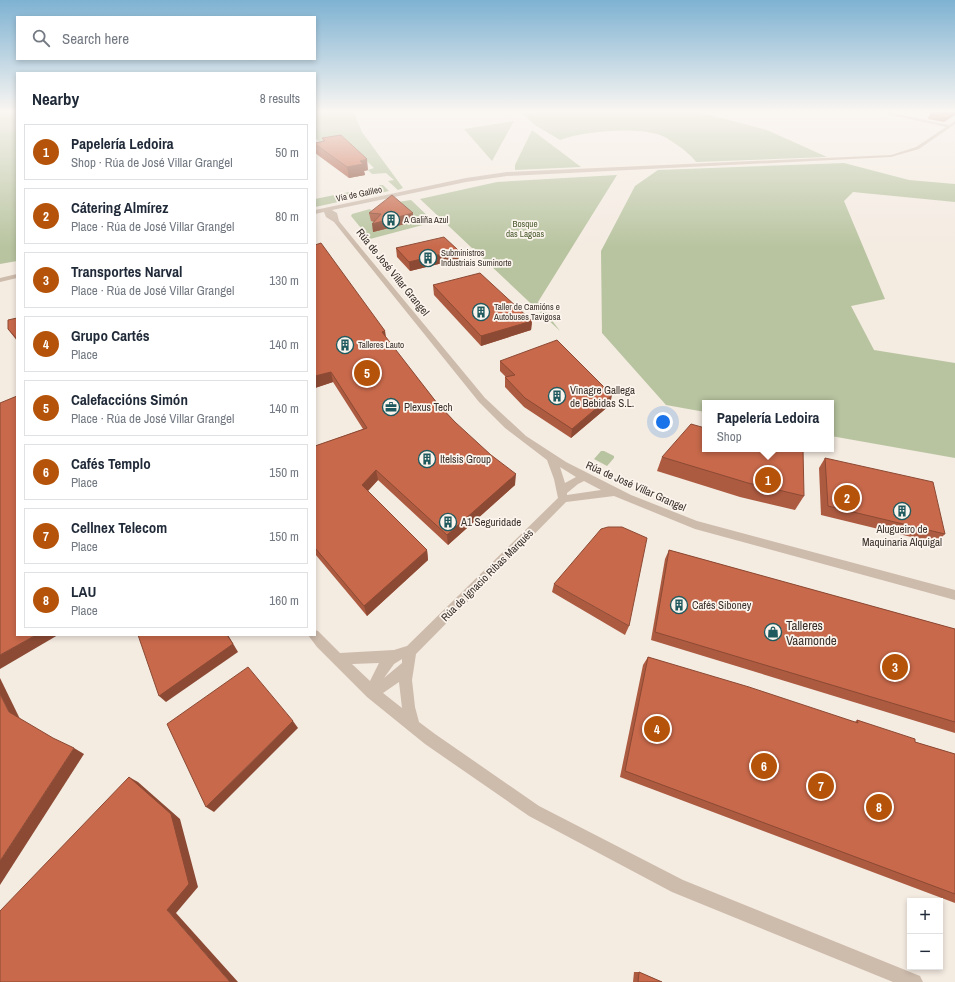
<!DOCTYPE html>
<meta charset="utf-8">
<style>
body{margin:0;font-family:"Archivo Narrow",sans-serif;background:#f6f6f7;color:#1f2937}
.controls{position:absolute;right:12px;bottom:12px;display:grid;overflow:hidden;border-radius:0px;box-shadow:0 2px 6px #0003}
.controls button{width:36px;height:36px;display:grid;place-items:center;padding:0;border:0;border-bottom:1px solid #e0e1e3;background:#fff;color:#1f2937;font:20px sans-serif}
.you{position:absolute;left:663px;top:422px;width:14px;height:14px;margin:-10px;border:3px solid #fff;border-radius:50%;background:#1a73e8;box-shadow:0 0 0 6px #1a73e833}
.badge{display:grid;place-items:center;width:26px;height:26px;border-radius:50%;background:#b45309;color:#fff;font-size:13px;font-weight:700}
.pin{position:absolute;translate:-50% -50%;border:2px solid #fff;box-shadow:0 1px 4px #0006}
.popup{position:absolute;left:702px;top:400px;width:132px;height:52px;box-sizing:border-box;display:grid;place-content:center;border-radius:0px;background:#fff;filter:drop-shadow(0 1px 3px #0005);font-size:13px;white-space:nowrap;color:#747a83}
.popup b{font-size:15px;color:#1f2937}
.popup::after{content:'';position:absolute;left:50%;top:100%;margin-left:-8px;border:8px solid transparent;border-top-color:#fff}
.list{margin:0;padding:0;list-style:none}
h2{display:flex;justify-content:space-between;align-items:center;height:52px;margin:0;padding:0 16px;font-size:17px}
h2 small{font-size:13px;font-weight:400;color:#747a83}
.list li{display:grid;grid-template-columns:26px 1fr auto;gap:12px;align-items:center;box-sizing:border-box;height:56px;margin:0 8px 8px;padding:0 8px;border:1px solid #e0e1e3;border-radius:0px}
.list b{display:block;font-size:15px;white-space:nowrap}
.list p{margin:0;font-size:13px;white-space:nowrap;color:#747a83}
.list em{font-size:13px;font-style:normal;color:#747a83}
.icon{flex:none;width:22px;height:22px;fill:none;stroke:currentColor;stroke-width:2;stroke-linecap:round;stroke-linejoin:round}
.map{position:relative;flex:none;width:955px;height:982px;overflow:hidden}
.search{position:absolute;background:#fff;box-shadow:0 2px 6px #0003;left:16px;top:16px;width:300px;height:44px;display:flex;align-items:center;gap:10px;box-sizing:border-box;padding:0 14px;border-radius:0px;color:#747a83;font-size:15px}
.panel{position:absolute;background:#fff;box-shadow:0 2px 6px #0003;left:16px;top:72px;width:300px;height:564px;border-radius:0px}
.map>svg:first-child{display:block}
</style>
<div class="map">
<svg width="955" height="982" viewBox="0 0 955 982">
<rect width="100%" height="100%" fill="#f4ebe1"/>
<g fill="#b8c4a0">
<path d="M 17,110 L 17,261 L 0,264 L 0,112 Z"/>
<path d="M 315,110 L 353,110 L 362,132 L 403,188 L 398,190 L 388,181 L 394,180 L 386,173 L 372,174 L 368,170 L 374,168 L 365,159 L 325,149 L 317,139 L 315,140 Z"/>
<path d="M 518,110 L 691,110 L 767,130 L 827,157 L 696,162 C 692,156 688,154 683,149 C 674,143 667,137 657,134 C 632,127 584,131 560,140 L 535,125 Z"/>
<path d="M 514,121 L 492,161 L 464,129 Z"/>
<path d="M 532,130 L 581,167 L 515,170 L 515,165 Z"/>
<path d="M 844,163 L 909,180 L 955,184 L 955,202 L 853,192 L 844,201 L 885,299 L 851,306 L 874,350 L 955,363 L 955,458 L 831,436 L 831,403 L 705,403 L 705,412 L 666,405 L 602,333 L 601,251 L 635,186 L 658,170 Z"/>
<path d="M 617,175 L 538,302 L 560,331 L 420,199 L 497,182 Z"/>
<path d="M 379,185 L 383,185 L 389,191 L 315,207 L 315,199 L 354,191 L 357,193 L 381,188 Z"/>
<path d="M 411,200 L 434,222 L 370,239 L 351,216 L 352,214 L 370,209 L 373,212 L 398,202 Z"/>
<path d="M 601,451 L 604,451 L 614,456 L 614,458 L 607,466 L 594,459 Z"/>
</g>
<g fill="none" stroke-linecap="round" stroke-linejoin="round">
<g fill="#cdbbac" fill-rule="evenodd">
<path d="M 869,110 L 877,110 L 949,125 L 955,121 L 955,124 L 919,149 L 891,157 L 507,176 L 466,182 L 332,210 L 337,213 L 339,221 L 360,247 L 485,398 L 526,436 L 566,462 L 631,495 L 697,521 L 955,590 L 955,600 L 695,529 L 614,496 L 566,502 L 416,654 L 412,680 L 415,707 L 419,722 L 435,734 L 539,806 L 683,880 L 920,976 L 923,982 L 893,982 L 672,892 L 529,816 L 425,744 L 367,697 L 317,647 L 308,635 L 315,635 L 315,630 L 318,631 L 340,653 L 394,650 L 407,646 L 558,498 L 554,479 L 547,460 L 505,428 L 479,402 L 334,222 L 326,217 L 324,212 L 315,214 L 315,210 L 466,178 L 507,172 L 891,155 L 916,147 L 946,127 ZM 560,467 L 576,477 L 565,483 ZM 584,481 L 601,490 L 567,495 L 567,493 L 578,484 ZM 402,659 L 402,663 L 384,678 L 394,664 ZM 379,663 L 370,681 L 352,664 ZM 399,682 L 402,708 L 383,693 Z"/>
<path d="M 17,274 L 17,278 L 0,282 L 0,278 Z"/>
</g>
</g>
<g fill="#ac5a40">
<path d="M 955,110 L 944,122 L 928,119 L 930,114 Z"/>
<path d="M 322,138 L 368,170 L 364,171 L 365,175 L 349,178 L 315,153 L 315,143 L 323,141 Z"/>
<path d="M 369,213 L 413,213 L 413,222 L 373,232 L 374,222 L 371,221 Z"/>
<path d="M 315,245 L 385,331 L 386,338 L 437,403 L 515,485 L 448,545 L 378,480 L 368,491 L 427,550 L 428,560 L 367,616 L 315,554 L 315,446 L 363,429 L 333,382 L 315,388 Z"/>
<path d="M 396,248 L 459,259 L 410,271 L 397,257 Z"/>
<path d="M 433,285 L 532,321 L 531,330 L 481,346 L 434,295 Z"/>
<path d="M 17,318 L 17,341 L 8,329 Z"/>
<path d="M 500,361 L 610,405 L 571,438 L 524,407 L 505,387 L 505,377 L 506,377 L 500,371 Z"/>
<path d="M 662,457 L 804,496 L 795,510 L 740,497 L 657,471 Z"/>
<path d="M 825,458 L 945,534 L 936,543 L 821,515 L 819,468 Z"/>
<path d="M 669,550 L 955,629 L 955,733 L 651,640 L 665,559 Z"/>
<path d="M 554,584 L 629,626 L 625,635 L 552,592 Z"/>
<path d="M 648,657 L 855,722 L 857,720 L 915,742 L 955,754 L 955,903 L 620,777 L 643,665 Z"/>
<path d="M 634,972 L 639,972 L 662,982 L 633,982 Z"/>
</g>
<g fill="#8c4a34">
<path d="M 955,112 L 955,115 L 944,122 L 946,118 Z"/>
<path d="M 367,159 L 368,170 L 364,171 L 365,175 L 349,178 L 347,167 L 360,161 Z"/>
<path d="M 413,213 L 413,222 L 373,232 L 372,224 Z"/>
<path d="M 458,250 L 459,259 L 410,271 L 409,262 Z"/>
<path d="M 532,321 L 531,330 L 481,346 L 481,336 Z"/>
<path d="M 385,331 L 386,342 L 382,332 Z"/>
<path d="M 331,372 L 333,382 L 315,388 L 315,376 Z"/>
<path d="M 612,395 L 610,405 L 571,438 L 572,429 Z"/>
<path d="M 376,470 L 378,480 L 364,495 L 362,485 Z"/>
<path d="M 516,474 L 515,485 L 448,545 L 447,535 Z"/>
<path d="M 427,550 L 428,560 L 367,616 L 364,606 Z"/>
<path d="M 36,635 L 58,635 L 0,669 L 0,655 Z"/>
<path d="M 227,635 L 228,635 L 238,652 L 166,702 L 159,696 Z"/>
<path d="M 0,678 L 20,719 L 9,712 L 0,694 Z"/>
<path d="M 293,721 L 298,728 L 214,812 L 206,807 Z"/>
<path d="M 74,748 L 84,754 L 0,885 L 0,861 Z"/>
<path d="M 129,777 L 138,782 L 180,819 L 198,887 L 176,913 L 238,982 L 230,982 L 167,910 Z"/>
</g>
<g fill="#c8694b" stroke="#8c4a34">
<path d="M 936,110 L 955,110 L 955,112 L 946,118 L 930,114 Z"/>
<path d="M 341,135 L 367,159 L 360,161 L 363,164 L 347,167 L 315,144 L 315,143 L 325,141 L 322,138 Z"/>
<path d="M 392,195 L 413,213 L 372,224 L 381,214 L 369,213 Z"/>
<path d="M 444,237 L 458,250 L 409,262 L 396,248 Z"/>
<path d="M 321,243 L 385,331 L 382,332 L 437,403 L 455,422 L 491,455 L 516,474 L 447,535 L 376,470 L 362,485 L 427,550 L 364,606 L 315,548 L 315,446 L 367,428 L 331,372 L 315,376 L 315,245 Z"/>
<path d="M 480,273 L 532,321 L 481,336 L 433,285 Z"/>
<path d="M 17,318 L 17,339 L 8,329 L 8,320 Z"/>
<path d="M 557,340 L 612,395 L 572,429 L 525,398 L 505,377 L 515,375 L 500,361 Z"/>
<path d="M 17,396 L 17,635 L 36,635 L 0,655 L 0,403 Z"/>
<path d="M 691,424 L 705,428 L 705,449 L 803,449 L 804,496 L 748,483 L 662,457 Z"/>
<path d="M 825,458 L 933,482 L 945,534 L 828,506 Z"/>
<path d="M 608,527 L 622,527 L 647,538 L 629,626 L 554,584 L 601,529 Z"/>
<path d="M 669,550 L 955,629 L 955,722 L 655,632 Z"/>
<path d="M 138,635 L 227,635 L 233,644 L 159,696 Z"/>
<path d="M 648,657 L 749,687 L 858,723 L 857,720 L 915,739 L 915,742 L 955,754 L 955,894 L 625,771 Z"/>
<path d="M 248,667 L 293,721 L 206,807 L 167,724 Z"/>
<path d="M 0,694 L 9,712 L 53,738 L 74,748 L 0,861 Z"/>
<path d="M 129,777 L 171,814 L 189,884 L 167,910 L 230,982 L 0,982 L 0,911 Z"/>
<path d="M 639,972 L 662,982 L 638,982 Z"/>
</g>
<linearGradient id="sky" x2="0" y2="1"><stop stop-color="#7eb2d2"/><stop offset="0.45" stop-color="#faf6f2"/><stop offset="1" stop-color="#faf6f2" stop-opacity="0"/></linearGradient>
<rect width="955" height="247" fill="url(#sky)"/>
<defs>
<g id="building-ring" transform="scale(0.9)"><circle r="9.5" fill="#fbf5ee" stroke="#1f5a5e" stroke-width="1.5"/><path d="M-4-6H4V6H1V3H-1V6H-4ZM-2.5-4.3h1.7v1.8h-1.7ZM.8-4.3h1.7v1.8H.8ZM-2.5-1h1.7V.8h-1.7ZM.8-1h1.7V.8H.8Z" fill="#1f5a5e"/></g>
<g id="office-ring" transform="scale(0.9)"><circle r="9.5" fill="#fbf5ee" stroke="#1f5a5e" stroke-width="1.5"/><path d="M-6-3h4V-5.5h4V-3h4V5H-6ZM-1-4.5V-3h2v-1.5ZM-6 0V1H6V0Z" fill="#1f5a5e"/></g>
<g id="shop-ring" transform="scale(0.9)"><circle r="9.5" fill="#fbf5ee" stroke="#1f5a5e" stroke-width="1.5"/><path d="M-5-2.5h2.3a2.7 3.5 0 0 1 5.4 0H5L5.5 6h-11ZM-1.5-2.5h3a1.5 2.3 0 0 0-3 0Z" fill="#1f5a5e"/></g>
</defs>
<g fill-rule="evenodd">
<use href="#building-ring" x="391" y="220"/>
<use href="#building-ring" x="428" y="258"/>
<use href="#building-ring" x="481" y="312"/>
<use href="#building-ring" x="345" y="345"/>
<use href="#building-ring" x="557" y="396"/>
<use href="#office-ring" x="391" y="407"/>
<use href="#building-ring" x="427" y="459"/>
<use href="#building-ring" x="902" y="511"/>
<use href="#building-ring" x="448" y="522"/>
<use href="#building-ring" x="679" y="605"/>
<use href="#shop-ring" x="773" y="632"/>
</g>
<g text-anchor="middle" stroke-width="3.5" stroke-linejoin="round" paint-order="stroke">
<g font-size="9" fill="#3b302b" stroke="#fbf5ee">
<text transform="translate(359 194) rotate(-12)" y="3">Vía de Galileo</text>
</g>
<g font-size="9" fill="#3b302b" stroke="#fbf5ee" text-anchor="start">
<text x="404" y="223">A Galiña Azul</text>
<text x="441" y="256">Subministros<tspan x="441" dy="10">Industriais Suminorte</tspan></text>
<text x="494" y="310">Taller de Camións e<tspan x="494" dy="10">Autobuses Tavigosa</tspan></text>
<text x="358" y="348">Talleres Lauto</text>
</g>
<g font-size="9" fill="#4a5a2e" stroke="#fbf5ee">
<text x="525" y="227">Bosque<tspan x="525" dy="10">das Lagoas</tspan></text>
</g>
<g font-size="11" fill="#3b302b" stroke="#fbf5ee">
<text transform="translate(393 272) rotate(51)" y="4">Rúa de José Villar Grangel</text>
<text transform="translate(636 486) rotate(24)" y="4">Rúa de José Villar Grangel</text>
<text transform="translate(487 575) rotate(-45)" y="4">Rúa de Ignacio Ribas Marqués</text>
</g>
<g font-size="11" fill="#3b302b" stroke="#fbf5ee" text-anchor="start">
<text x="570" y="394">Vinagre Gallega<tspan x="570" dy="13">de Bebidas S.L.</tspan></text>
<text x="404" y="411">Plexus Tech</text>
<text x="440" y="463">Itelsis Group</text>
<text x="461" y="526">A1 Seguridade</text>
<text x="902" y="533" text-anchor="middle">Alugueiro de<tspan x="902" dy="13">Maquinaria Alquigal</tspan></text>
<text x="692" y="609">Cafés Siboney</text>
</g>
<g font-size="13" fill="#3b302b" stroke="#fbf5ee" text-anchor="start">
<text x="786" y="630">Talleres<tspan x="786" dy="15">Vaamonde</tspan></text>
</g>
</g>
</svg>
<div class="controls">
<button>+</button>
<button>−</button>
</div>
<div class="you"></div>
<div class="pin badge" style="left:768px;top:480px">1</div>
<div class="popup"><b>Papelería Ledoira</b>Shop</div>
<div class="pin badge" style="left:847px;top:498px">2</div>
<div class="pin badge" style="left:895px;top:667px">3</div>
<div class="pin badge" style="left:657px;top:729px">4</div>
<div class="pin badge" style="left:367px;top:373px">5</div>
<div class="pin badge" style="left:764px;top:766px">6</div>
<div class="pin badge" style="left:821px;top:786px">7</div>
<div class="pin badge" style="left:879px;top:807px">8</div>
<div class="search"><svg class="icon" aria-label="search" viewBox="0 0 24 24"><circle cx="10" cy="10" r="6"/><path d="M15 15l6 6"/></svg>Search here</div>
<section class="panel">
<h2>Nearby<small>8 results</small></h2>
<ul class="list">
<li><span class="badge">1</span><div><b>Papelería Ledoira</b><p>Shop · Rúa de José Villar Grangel</p></div><em>50 m</em></li>
<li><span class="badge">2</span><div><b>Cátering Almírez</b><p>Place · Rúa de José Villar Grangel</p></div><em>80 m</em></li>
<li><span class="badge">3</span><div><b>Transportes Narval</b><p>Place · Rúa de José Villar Grangel</p></div><em>130 m</em></li>
<li><span class="badge">4</span><div><b>Grupo Cartés</b><p>Place</p></div><em>140 m</em></li>
<li><span class="badge">5</span><div><b>Calefaccións Simón</b><p>Place · Rúa de José Villar Grangel</p></div><em>140 m</em></li>
<li><span class="badge">6</span><div><b>Cafés Templo</b><p>Place</p></div><em>150 m</em></li>
<li><span class="badge">7</span><div><b>Cellnex Telecom</b><p>Place</p></div><em>150 m</em></li>
<li><span class="badge">8</span><div><b>LAU</b><p>Place</p></div><em>160 m</em></li>
</ul>
</section>
</div>
